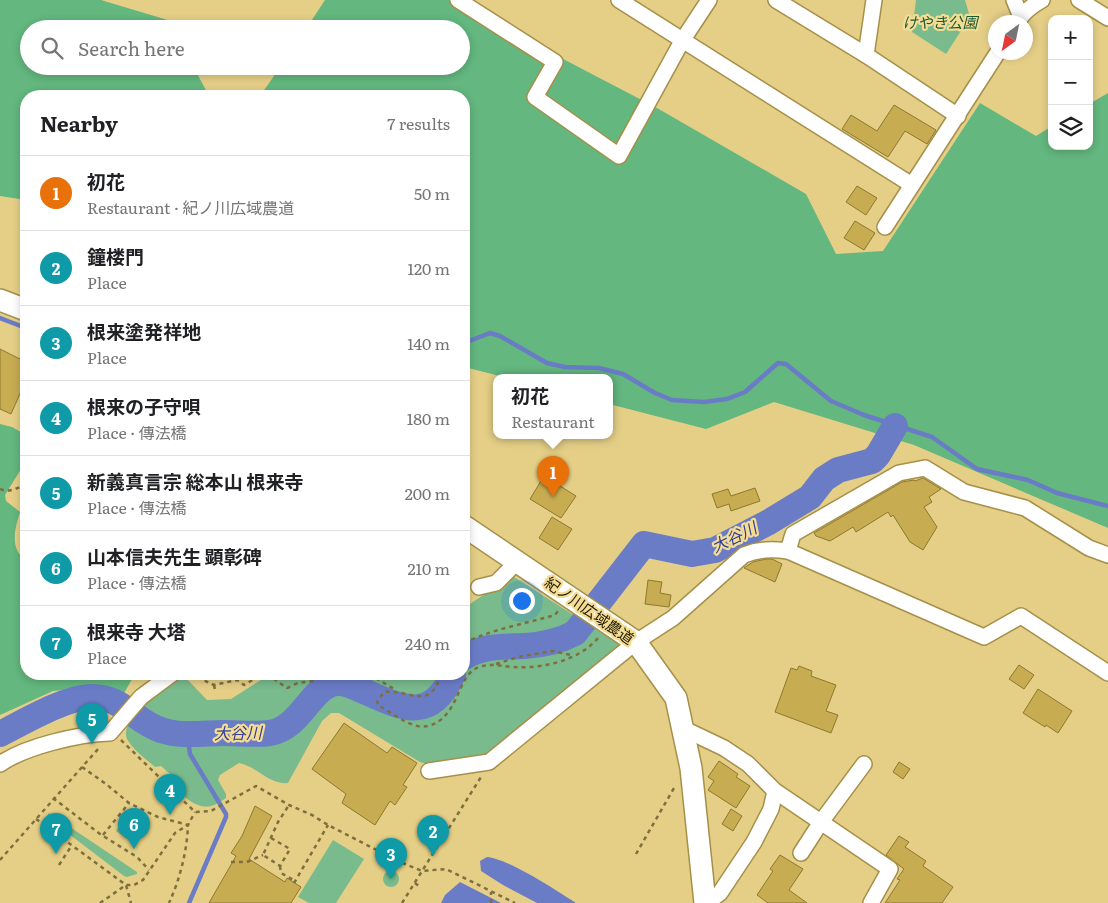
<!DOCTYPE html>
<meta charset="utf-8">
<style>
body{margin:0;font-family:Literata,"Noto Sans JP",serif;background:#f6f6f6;color:#202124}
.controls{position:absolute;right:15px;top:15px;display:grid;overflow:hidden;border-radius:10px;box-shadow:0 2px 8px #0003}
.controls button{width:45px;height:45px;display:grid;place-items:center;padding:0;border:0;border-bottom:1px solid #e0e0e0;background:#fff;color:#202124;font:25px sans-serif}
.compass{position:absolute;left:988px;top:15px;width:45px;height:45px;border-radius:50%;background:#fff;box-shadow:0 2px 8px #0003;rotate:213deg}
.you{position:absolute;left:521px;top:600px;width:18px;height:18px;margin:-12px;border:4px solid #fff;border-radius:50%;background:#1a73e8;box-shadow:0 0 0 8px #1a73e833}
.badge{display:grid;place-items:center;width:32px;height:32px;border-radius:50%;background:#ea580c;color:#fff;font-size:16px;font-weight:700}
.pin{position:absolute;translate:-50% -41px;filter:drop-shadow(0 1px 2px #0008)}
.pin::after{content:'';position:absolute;top:26px;width:18px;height:15px;background:inherit;clip-path:polygon(0 0,100% 0,50% 100%)}
.popup{position:absolute;left:493px;top:374px;width:120px;height:65px;box-sizing:border-box;display:grid;place-content:center;border-radius:10px;background:#fff;filter:drop-shadow(0 1px 4px #0005);font-size:16px;white-space:nowrap;color:#757577}
.popup b{font-size:19px;color:#202124}
.popup::after{content:'';position:absolute;left:50%;top:100%;margin-left:-10px;border:10px solid transparent;border-top-color:#fff}
.list{margin:0;padding:0;list-style:none}
h2{display:flex;justify-content:space-between;align-items:center;height:65px;margin:0;padding:0 20px;font-size:21px}
h2 small{font-size:16px;font-weight:400;color:#757577}
.list li{display:grid;grid-template-columns:32px 1fr auto;gap:15px;align-items:center;box-sizing:border-box;height:75px;padding:0 20px;border-top:1px solid #e0e0e0}
.list b{display:block;font-size:19px;white-space:nowrap}
.list p{margin:0;font-size:16px;white-space:nowrap;color:#757577}
.list em{font-size:16px;font-style:normal;color:#757577}
.icon{flex:none;width:28px;height:28px;fill:none;stroke:currentColor;stroke-width:2;stroke-linecap:round;stroke-linejoin:round}
.map{position:relative;flex:none;width:1108px;height:903px;overflow:hidden}
.search{position:absolute;background:#fff;box-shadow:0 2px 8px #0003;left:20px;top:20px;width:450px;height:55px;display:flex;align-items:center;gap:12px;box-sizing:border-box;padding:0 18px;border-radius:28px;color:#757577;font-size:19px}
.panel{position:absolute;background:#fff;box-shadow:0 2px 8px #0003;left:20px;top:90px;width:450px;height:590px;border-radius:20px}
.map>svg:first-child{display:block}
</style>
<div class="map">
<svg width="1108" height="903" viewBox="0 0 1108 903">
<rect width="100%" height="100%" fill="#e5cf87"/>
<g fill="#79bb8d">
<path d="M 916,0 L 965,0 L 970,17 L 946,54 L 912,32 Z"/>
<path d="M 510,577 L 514,577 L 619,644 L 618,646 L 488,755 L 427,764 L 420,762 L 339,713 L 331,713 L 322,721 L 288,783 C 269,785 258,767 239,763 L 220,775 L 218,780 L 226,794 L 226,798 C 221,801 216,805 211,806 C 195,810 179,792 169,782 L 170,774 L 161,766 L 155,767 C 146,759 133,750 127,739 C 118,718 167,687 181,677 L 187,679 L 207,700 L 231,699 L 270,674 L 464,674 L 464,608 Z"/>
<path d="M 49,813 L 137,872 L 137,874 L 127,877 L 124,876 L 48,818 L 47,816 Z"/>
<path d="M 128,813 L 147,826 L 135,844 L 116,831 Z"/>
<path d="M 333,840 L 364,859 L 336,903 L 309,903 L 298,897 Z"/>
<circle cx="391" cy="879" r="8"/>
</g>
<g fill="#63b77f">
<path d="M 0,0 L 101,0 L 171,21 L 175,29 L 29,29 L 29,66 L 193,66 L 209,96 L 26,96 L 26,200 L 0,196 Z"/>
<path d="M 325,0 L 450,0 L 657,108 L 806,194 L 836,254 L 883,251 L 980,103 L 1036,136 L 1052,126 L 1052,146 L 1089,146 L 1089,104 L 1108,93 L 1108,528 L 914,445 L 774,402 L 706,429 L 609,404 L 609,378 L 508,378 L 464,367 L 464,96 L 260,96 L 281,66 L 461,66 L 461,29 L 306,29 Z"/>
<path d="M 0,424 L 12,427 L 26,435 L 26,461 L 5,495 L 6,501 L 20,512 C 15,528 9,549 26,560 L 26,674 L 135,674 L 123,695 L 89,688 L 53,691 L 0,715 Z"/>
</g>
<g fill="#6b7cc7">
<path d="M 487,857 C 509,859 556,890 576,903 L 537,903 L 503,885 L 481,871 L 480,861 Z"/>
<path d="M 460,882 L 501,903 L 441,903 L 445,895 Z"/>
</g>
<g fill="none" stroke-linecap="round" stroke-linejoin="round">
<g stroke="#6b7cc7" stroke-width="4.5">
<path d="M 0,318 L 26,328"/>
<path d="M 464,343 L 490,333 L 500,336 L 547,363 L 565,367 L 599,368 L 623,374 L 655,393 L 672,400 L 704,402 L 727,399 L 745,392 L 778,363 L 786,364 L 831,401 L 864,415 L 932,437 L 977,469 L 1028,480 L 1057,493 L 1108,506"/>
<path d="M 189,903 L 226,817 L 226,814 L 190,754 L 189,747 L 192,734"/>
</g>
<g stroke="#6b7cc7" stroke-width="26">
<path d="M 464,657 C 484,645 503,647 525,646 C 542,645 560,641 575,633 L 644,544 L 692,554 L 715,550 L 769,522 L 810,497 L 824,479 L 838,470 L 872,461 L 878,455 L 895,426"/>
<path d="M 0,734 C 24,722 64,698 90,697 C 123,696 133,721 161,730 C 181,737 204,733 224,733 C 239,733 255,735 270,733 C 303,727 311,684 338,683 C 346,682 359,689 366,692 C 405,710 432,721 453,674"/>
</g>
</g>
<g fill="#c7ac51" stroke="#8d782f">
<path d="M 894,105 L 936,130 L 927,144 L 905,131 L 888,157 L 842,129 L 851,115 L 877,131 Z"/>
<path d="M 857,186 L 877,198 L 866,215 L 846,202 Z"/>
<path d="M 855,221 L 875,233 L 864,250 L 844,238 Z"/>
<path d="M 0,349 L 26,362 L 26,380 L 11,414 L 0,409 Z"/>
<path d="M 544,476 L 576,496 L 561,518 L 530,499 Z"/>
<path d="M 923,478 L 941,489 L 929,497 L 932,502 L 924,507 L 937,527 L 923,550 L 910,542 L 893,515 L 891,517 L 888,512 L 856,532 L 853,527 L 830,541 L 816,536 L 814,533 L 902,482 L 914,480 L 915,481 Z"/>
<path d="M 755,488 L 760,501 L 731,511 L 729,504 L 717,508 L 712,494 L 728,489 L 731,496 Z"/>
<path d="M 552,517 L 572,529 L 558,550 L 539,538 Z"/>
<path d="M 766,559 L 772,559 L 782,564 L 775,582 L 744,568 L 753,562 Z"/>
<path d="M 648,580 L 662,582 L 660,593 L 671,595 L 669,607 L 645,604 Z"/>
<path d="M 1019,665 L 1034,675 L 1024,689 L 1009,679 Z"/>
<path d="M 799,666 L 812,671 L 811,676 L 836,685 L 826,711 L 838,715 L 831,733 L 775,712 L 791,668 L 797,670 Z"/>
<path d="M 1038,689 L 1072,711 L 1058,733 L 1046,725 L 1045,727 L 1023,713 Z"/>
<path d="M 344,723 L 387,753 L 392,747 L 417,763 L 403,785 L 407,787 L 395,805 L 390,801 L 375,825 L 342,803 L 346,794 L 312,769 Z"/>
<path d="M 719,761 L 738,774 L 736,777 L 750,786 L 736,808 L 708,790 L 714,781 L 708,777 Z"/>
<path d="M 899,762 L 910,769 L 903,779 L 893,772 Z"/>
<path d="M 255,806 L 272,816 L 249,859 L 285,882 L 287,878 L 301,887 L 291,903 L 209,903 L 236,856 L 231,853 L 242,836 Z"/>
<path d="M 731,809 L 742,816 L 733,831 L 722,824 Z"/>
<path d="M 899,836 L 909,842 L 905,847 L 926,861 L 923,866 L 953,887 L 942,903 L 885,903 L 900,880 L 897,879 L 904,869 L 886,855 Z"/>
<path d="M 780,855 L 803,869 L 789,890 L 807,903 L 768,903 L 757,895 L 773,871 L 770,869 Z"/>
</g>
<g fill="none" stroke-linecap="round" stroke-linejoin="round">
<g stroke="#a69049" stroke-width="18">
<g id="street">
<path d="M 458,0 L 555,62 L 535,97 L 619,156 L 682,41 L 709,0"/>
<path d="M 619,0 L 912,185"/>
<path d="M 776,0 L 866,55 L 958,116"/>
<path d="M 1014,0 L 1021,17"/>
<path d="M 1079,0 L 1108,18"/>
<path d="M 1017,22 C 1023,13 1033,5 1042,0"/>
<path d="M 866,55 L 874,0"/>
<path d="M 885,227 L 998,52"/>
<path d="M 788,551 L 793,534 L 899,473 L 925,468 L 964,492 L 1025,508 L 1089,548 L 1108,555"/>
<path d="M 479,587 L 496,583 L 517,562"/>
<path d="M 682,728 L 724,748 L 748,764 L 775,791 L 890,869 L 871,903"/>
<path d="M 0,764 C 26,746 79,734 110,733 L 141,697 L 172,674"/>
<path d="M 429,771 L 489,762 L 636,642 L 673,618 L 744,555 C 759,549 772,549 788,551 L 984,637 L 1021,616 L 1108,673"/>
<path d="M 801,853 L 821,822 L 864,764"/>
<path d="M 707,903 L 720,893 L 754,842 L 771,809 L 775,791"/>
</g>
</g>
<g stroke="#a69049" stroke-width="24">
<g id="secondary">
<path d="M 0,300 L 26,310"/>
<path d="M 464,526 L 636,642 L 676,698 L 691,768 L 705,903"/>
</g>
</g>
<g stroke="#7e6f3f" stroke-width="2.5" stroke-dasharray="4 4" stroke-linecap="butt">
<path d="M 0,489 C 7,492 13,490 20,487 L 26,491"/>
<path d="M 464,643 C 492,629 525,624 555,615 L 558,611"/>
<path d="M 496,664 L 518,657 L 552,651 L 571,655"/>
<path d="M 190,674 L 214,685 L 237,680 L 244,685 L 263,674"/>
<path d="M 267,674 L 287,688 L 298,683 L 313,681 L 318,674"/>
<path d="M 369,674 L 394,689"/>
<path d="M 441,674 C 430,712 410,689 384,692 L 377,702 L 379,706 C 393,713 412,730 428,726 C 460,718 456,675 479,667 C 491,663 501,666 513,667 C 541,669 579,661 598,638"/>
<path d="M 214,685 L 215,690"/>
<path d="M 121,740 L 195,812 L 211,811 L 256,786 L 289,805 L 312,815 L 328,825 L 398,861 L 422,871 L 446,869 L 515,903"/>
<path d="M 82,767 L 106,784 L 129,803 L 158,817 L 188,825 C 187,851 180,879 169,903"/>
<path d="M 53,798 L 100,834 L 137,857 L 149,870"/>
<path d="M 36,819 L 126,885 L 131,903"/>
<path d="M 103,835 L 129,803"/>
<path d="M 271,838 L 290,849 L 280,866 L 263,855 L 278,822 L 289,805"/>
<path d="M 636,854 L 674,788"/>
<path d="M 0,860 L 98,749"/>
<path d="M 231,862 L 247,862 L 263,855"/>
<path d="M 59,865 L 72,845"/>
<path d="M 280,866 L 281,873 L 295,881"/>
<path d="M 294,883 L 328,825"/>
<path d="M 415,883 L 420,887"/>
<path d="M 100,903 L 126,885 L 134,885 L 143,880 L 175,833 L 188,825 L 195,812"/>
<path d="M 402,903 L 481,777"/>
<path d="M 491,903 L 491,892"/>
</g>
<use href="#street" stroke="#fff" stroke-width="15"/>
<use href="#secondary" stroke="#fff" stroke-width="21"/>
</g>
<g text-anchor="middle" stroke-width="4.5" stroke-linejoin="round" paint-order="stroke">
<g font-size="15" font-style="italic" fill="#1d5935" stroke="#f3dc93">
<text x="940" y="28">けやき公園</text>
</g>
<g font-size="15" fill="#241b00" stroke="#f3dc93">
<text transform="translate(589 611) rotate(35)" y="5">紀ノ川広域農道</text>
</g>
<g font-size="16" font-style="italic" fill="#333d96" stroke="#f3dc93">
<text transform="translate(734 537) rotate(-26)" y="6">大谷川</text>
<text transform="translate(238 733) rotate(-1)" y="6">大谷川</text>
</g>
</g>
</svg>
<div class="controls">
<button>+</button>
<button>−</button>
<button><svg class="icon" aria-label="layers" viewBox="0 0 24 24"><path d="M12 4l9 5-9 5-9-5zM3 14l9 5 9-5"/></svg></button>
</div>
<svg class="compass" viewBox="-18 -18 36 36"><path d="M0-13l5 13h-10z" fill="#e53935"/><path d="M0 13l5-13h-10z" fill="#757577"/></svg>
<div class="you"></div>
<div class="pin badge" style="left:553px;top:497px;background:#e8710a">1</div>
<div class="popup"><b>初花</b>Restaurant</div>
<div class="pin badge" style="left:433px;top:856px;background:#0f9aa8">2</div>
<div class="pin badge" style="left:391px;top:879px;background:#0f9aa8">3</div>
<div class="pin badge" style="left:170px;top:815px;background:#0f9aa8">4</div>
<div class="pin badge" style="left:92px;top:744px;background:#0f9aa8">5</div>
<div class="pin badge" style="left:134px;top:849px;background:#0f9aa8">6</div>
<div class="pin badge" style="left:56px;top:854px;background:#0f9aa8">7</div>
<div class="search"><svg class="icon" aria-label="search" viewBox="0 0 24 24"><circle cx="10" cy="10" r="6"/><path d="M15 15l6 6"/></svg>Search here</div>
<section class="panel">
<h2>Nearby<small>7 results</small></h2>
<ul class="list">
<li><span class="badge" style="background:#e8710a">1</span><div><b>初花</b><p>Restaurant · 紀ノ川広域農道</p></div><em>50 m</em></li>
<li><span class="badge" style="background:#0f9aa8">2</span><div><b>鐘楼門</b><p>Place</p></div><em>120 m</em></li>
<li><span class="badge" style="background:#0f9aa8">3</span><div><b>根来塗発祥地</b><p>Place</p></div><em>140 m</em></li>
<li><span class="badge" style="background:#0f9aa8">4</span><div><b>根来の子守唄</b><p>Place · 傳法橋</p></div><em>180 m</em></li>
<li><span class="badge" style="background:#0f9aa8">5</span><div><b>新義真言宗 総本山 根来寺</b><p>Place · 傳法橋</p></div><em>200 m</em></li>
<li><span class="badge" style="background:#0f9aa8">6</span><div><b>山本信夫先生 顕彰碑</b><p>Place · 傳法橋</p></div><em>210 m</em></li>
<li><span class="badge" style="background:#0f9aa8">7</span><div><b>根来寺 大塔</b><p>Place</p></div><em>240 m</em></li>
</ul>
</section>
</div>
